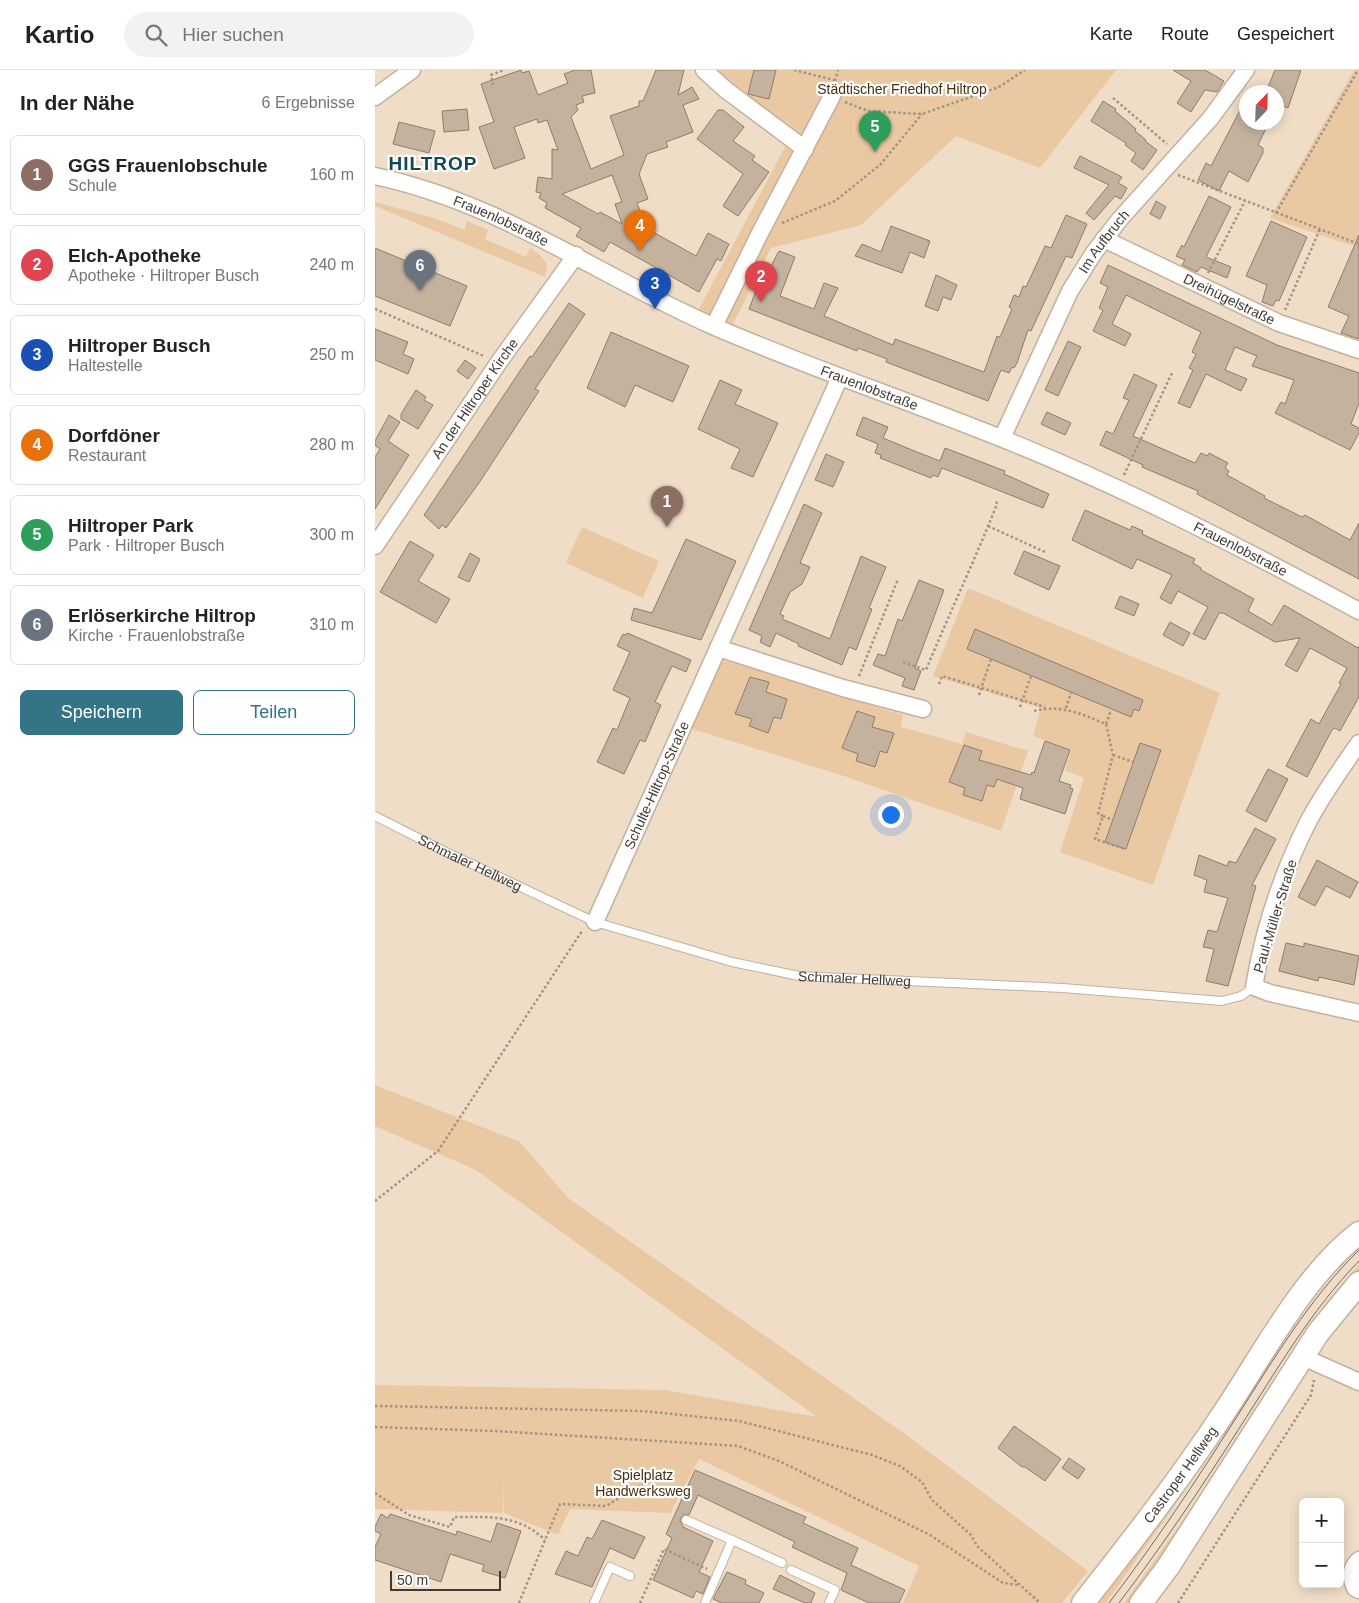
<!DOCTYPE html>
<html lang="de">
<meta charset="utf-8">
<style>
body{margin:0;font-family:Arial,sans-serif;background:#f2f2f2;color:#222}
.controls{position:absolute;right:15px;bottom:15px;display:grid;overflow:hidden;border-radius:8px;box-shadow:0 2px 12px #0003}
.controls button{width:45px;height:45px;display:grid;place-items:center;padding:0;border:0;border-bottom:1px solid #e0e0e0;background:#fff;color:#222;font:25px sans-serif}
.compass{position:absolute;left:864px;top:15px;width:45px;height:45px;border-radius:50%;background:#fff;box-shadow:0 2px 12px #0003;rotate:23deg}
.scale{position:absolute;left:15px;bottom:12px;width:111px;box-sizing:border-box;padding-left:5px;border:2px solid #413a32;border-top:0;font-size:14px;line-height:18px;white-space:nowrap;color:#413a32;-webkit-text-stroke:4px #fff;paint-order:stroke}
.you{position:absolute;left:515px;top:744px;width:18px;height:18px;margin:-12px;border:4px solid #fff;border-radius:50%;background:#1a73e8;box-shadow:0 0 0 8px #1a73e833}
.badge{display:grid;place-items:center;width:32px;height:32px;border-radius:50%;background:#337487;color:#fff;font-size:16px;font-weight:700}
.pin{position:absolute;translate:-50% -41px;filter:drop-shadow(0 1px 2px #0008)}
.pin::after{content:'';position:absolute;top:26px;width:18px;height:15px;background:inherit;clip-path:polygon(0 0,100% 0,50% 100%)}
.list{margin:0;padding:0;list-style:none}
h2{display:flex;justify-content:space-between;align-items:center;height:65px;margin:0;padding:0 20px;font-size:21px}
h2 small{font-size:16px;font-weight:400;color:#767676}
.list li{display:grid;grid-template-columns:32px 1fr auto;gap:15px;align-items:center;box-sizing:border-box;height:80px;margin:0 10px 10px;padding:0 10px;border:1px solid #e0e0e0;border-radius:8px}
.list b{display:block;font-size:19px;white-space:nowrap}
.list p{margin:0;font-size:16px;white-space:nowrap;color:#767676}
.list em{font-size:16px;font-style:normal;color:#767676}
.actions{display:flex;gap:10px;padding:15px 20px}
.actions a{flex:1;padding:11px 0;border:1px solid #337487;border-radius:8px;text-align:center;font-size:18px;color:#337487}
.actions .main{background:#337487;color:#fff}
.icon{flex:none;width:28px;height:28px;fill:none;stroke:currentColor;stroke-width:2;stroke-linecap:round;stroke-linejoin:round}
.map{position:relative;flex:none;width:984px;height:1533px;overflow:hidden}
header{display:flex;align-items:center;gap:30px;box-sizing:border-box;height:70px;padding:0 25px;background:#fff;border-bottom:1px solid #e0e0e0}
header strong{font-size:24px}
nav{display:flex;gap:28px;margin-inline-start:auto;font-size:18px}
.search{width:350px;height:45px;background:#f2f2f2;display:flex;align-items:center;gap:12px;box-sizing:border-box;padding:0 18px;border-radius:28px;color:#767676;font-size:19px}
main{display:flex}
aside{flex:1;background:#fff}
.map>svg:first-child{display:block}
</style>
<header>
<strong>Kartio</strong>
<div class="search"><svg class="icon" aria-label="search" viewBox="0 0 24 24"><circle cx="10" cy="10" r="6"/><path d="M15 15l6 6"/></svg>Hier suchen</div>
<nav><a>Karte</a><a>Route</a><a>Gespeichert</a></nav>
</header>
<main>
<aside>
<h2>In der Nähe<small>6 Ergebnisse</small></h2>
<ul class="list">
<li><span class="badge" style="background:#8d6e63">1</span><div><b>GGS Frauenlobschule</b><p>Schule</p></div><em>160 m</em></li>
<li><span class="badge" style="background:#e0444e">2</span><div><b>Elch-Apotheke</b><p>Apotheke · Hiltroper Busch</p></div><em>240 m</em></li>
<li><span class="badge" style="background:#1a4fb4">3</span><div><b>Hiltroper Busch</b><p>Haltestelle</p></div><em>250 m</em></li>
<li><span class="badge" style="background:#e8710a">4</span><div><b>Dorfdöner</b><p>Restaurant</p></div><em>280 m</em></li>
<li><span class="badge" style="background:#2e9e5b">5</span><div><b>Hiltroper Park</b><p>Park · Hiltroper Busch</p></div><em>300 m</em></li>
<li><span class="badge" style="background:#6b7280">6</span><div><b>Erlöserkirche Hiltrop</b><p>Kirche · Frauenlobstraße</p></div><em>310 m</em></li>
</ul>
<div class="actions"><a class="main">Speichern</a><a>Teilen</a></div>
</aside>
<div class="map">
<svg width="984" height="1533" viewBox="0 0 984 1533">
<rect width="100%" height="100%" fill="#efddc8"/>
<g fill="#eac8a2">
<path d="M 343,0 L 741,0 L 665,98 L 581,66 L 486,155 L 396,178 L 358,254 L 323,241 L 417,64 L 383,37 Z"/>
<path d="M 979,0 L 984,0 L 984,178 L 895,148 Z"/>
<path d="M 0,132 L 59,148 L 89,160 L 92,151 L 113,160 L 110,169 L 151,187 L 155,178 L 165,185 L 172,194 L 170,207 L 0,136 Z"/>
<path d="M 207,457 L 284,491 L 268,528 L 191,493 Z"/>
<path d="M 593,518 L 845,623 L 778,815 L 685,782 L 709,708 L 690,700 L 696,680 L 658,666 L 666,638 L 558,606 Z"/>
<path d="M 348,590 L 528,645 L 526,657 L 587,674 L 591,662 L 653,681 L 626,761 L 469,706 L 314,658 L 343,595 Z"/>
<path d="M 0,1015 L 145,1072 L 193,1128 L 530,1364 L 713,1501 L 687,1533 L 528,1533 L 544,1496 L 324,1389 L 295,1443 L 195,1439 L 183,1465 L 129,1443 L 129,1411 L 128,1443 L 0,1439 L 0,1315 L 290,1320 L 442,1347 L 101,1100 L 0,1056 Z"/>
<path d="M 984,1195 L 984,1205 L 932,1265 L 929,1263 L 953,1230 Z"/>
<path d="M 895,1316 L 899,1319 L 757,1533 L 749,1533 L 828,1422 Z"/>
<path d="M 844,1369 L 803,1431 L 731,1533 L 715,1533 Z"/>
</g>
<g fill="#c4b29e" stroke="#8e7d6a" fill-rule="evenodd">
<path d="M 146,0 L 147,3 L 154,1 L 163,25 L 193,13 L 189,4 L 200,0 L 216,0 L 220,23 L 207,26 L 209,32 L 201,35 L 203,40 L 196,47 L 216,99 L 249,85 L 235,46 L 264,36 L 264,31 L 268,31 L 281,0 L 309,0 L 303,25 L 317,17 L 324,29 L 308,35 L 318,62 L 291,72 L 293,77 L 272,84 L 264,104 L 273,129 L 262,133 L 275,167 L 278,162 L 321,186 L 333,163 L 354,174 L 346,191 L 342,189 L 324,222 L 235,172 L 229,182 L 201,166 L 206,158 L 170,138 L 172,133 L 164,128 L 166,123 L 161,122 L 163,107 L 177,109 L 177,79 L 183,80 L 172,50 L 163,53 L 162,49 L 139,57 L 150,88 L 119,99 L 104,57 L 119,52 L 106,14 ZM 237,105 L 247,132 L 240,134 L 247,154 L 225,142 L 223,144 L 187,124 Z"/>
<path d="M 379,0 L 401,0 L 394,29 L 373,24 Z"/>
<path d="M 798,0 L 830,0 L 849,11 L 842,22 L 830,20 L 816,42 L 802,33 L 816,11 Z"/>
<path d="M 900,0 L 926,0 L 913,38 L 902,33 L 902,22 L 891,22 Z"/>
<path d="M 872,27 L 872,52 L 894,52 L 883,75 L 888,78 L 888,83 L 873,112 L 854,101 L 844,121 L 823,110 L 831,93 L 836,96 Z"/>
<path d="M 728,31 L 741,39 L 740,41 L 761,59 L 760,61 L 771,70 L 770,71 L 782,80 L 768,100 L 756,91 L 761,83 L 750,75 L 751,73 L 716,51 Z"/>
<path d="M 92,39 L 94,60 L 69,62 L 67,41 Z"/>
<path d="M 343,40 L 348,40 L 369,57 L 358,71 L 380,86 L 377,90 L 394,102 L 363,146 L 348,136 L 368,104 L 322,69 Z"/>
<path d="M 24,52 L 60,61 L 54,83 L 18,74 Z"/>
<path d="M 705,86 L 747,107 L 743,113 L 752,118 L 746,129 L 740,126 L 719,150 L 711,143 L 734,115 L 699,98 Z"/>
<path d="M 834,126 L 856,137 L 831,187 L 856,197 L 852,208 L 826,197 L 822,202 L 807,195 L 810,190 L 801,186 L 807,175 L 809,177 Z"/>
<path d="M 781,131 L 791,137 L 785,149 L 775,144 Z"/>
<path d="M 691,145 L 712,154 L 697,188 L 691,186 L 656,261 L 653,260 L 642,293 L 639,298 L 637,297 L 634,303 L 626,300 L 613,331 L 511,292 L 512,289 L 483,278 L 482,281 L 374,239 L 382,218 L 384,219 L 404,181 L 420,187 L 405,226 L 439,239 L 449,213 L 463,218 L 449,246 L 518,275 L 520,269 L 609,302 L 622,266 L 625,267 L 637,239 L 634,237 L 639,225 L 644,227 L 648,216 L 651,217 L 670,176 L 676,178 Z"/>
<path d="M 896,151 L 932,167 L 904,231 L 901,230 L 898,236 L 887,232 L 892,215 L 871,206 Z"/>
<path d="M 516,156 L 555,171 L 549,188 L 535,182 L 527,203 L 480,186 L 487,174 L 506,182 Z"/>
<path d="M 984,165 L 984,269 L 966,263 L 974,246 L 953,237 Z"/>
<path d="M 0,178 L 92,216 L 75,256 L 0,226 Z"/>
<path d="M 733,195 L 902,275 L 984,303 L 984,333 L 976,354 L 984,358 L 984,363 L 975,380 L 900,343 L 906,332 L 910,334 L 919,310 L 877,296 L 882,286 L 860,277 L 850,300 L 872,309 L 866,321 L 831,304 L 815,338 L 803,333 L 818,300 L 814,298 L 821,284 L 817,282 L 826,262 L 751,225 L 737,254 L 756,264 L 750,276 L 718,261 L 728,240 L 724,238 L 733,217 L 725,213 Z"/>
<path d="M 561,205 L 582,215 L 576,230 L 568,227 L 563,241 L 550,236 Z"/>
<path d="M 194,233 L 210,244 L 160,319 L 164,321 L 104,413 L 71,458 L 67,455 L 64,459 L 49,445 L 155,286 L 157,287 Z"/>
<path d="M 0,259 L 33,272 L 28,284 L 39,289 L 33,304 L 0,290 Z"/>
<path d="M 236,262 L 314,296 L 298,332 L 260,315 L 250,337 L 212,318 Z"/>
<path d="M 693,271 L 706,277 L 683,326 L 670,320 Z"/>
<path d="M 90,290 L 101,298 L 93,309 L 82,301 Z"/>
<path d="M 759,304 L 782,315 L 758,366 L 820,393 L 826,383 L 832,386 L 834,383 L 853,393 L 850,398 L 854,401 L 852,405 L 890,426 L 889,428 L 927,447 L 930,445 L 975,470 L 984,453 L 984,509 L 822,424 L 823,421 L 767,397 L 768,395 L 725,375 L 731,361 L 738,364 L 754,330 L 748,328 Z"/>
<path d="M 345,310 L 367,320 L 360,334 L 403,353 L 378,407 L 356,398 L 365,379 L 323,359 Z"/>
<path d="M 41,320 L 51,327 L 49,330 L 58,335 L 43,359 L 26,349 L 26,344 Z"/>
<path d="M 672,342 L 696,353 L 690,365 L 666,354 Z"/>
<path d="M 14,345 L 25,352 L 13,371 L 34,385 L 0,439 L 0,387 L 5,379 L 0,375 L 0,371 Z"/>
<path d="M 488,347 L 513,357 L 508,368 L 537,380 L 565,391 L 570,378 L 630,401 L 629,404 L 674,424 L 668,438 L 567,398 L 563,407 L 558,405 L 556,408 L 505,388 L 506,385 L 500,383 L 503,374 L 481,365 Z"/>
<path d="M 451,384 L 469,392 L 458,417 L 440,410 Z"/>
<path d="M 429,434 L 447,443 L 425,493 L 435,497 L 427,514 L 415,522 L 405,544 L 409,546 L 407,549 L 455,569 L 486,486 L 511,497 L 494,538 L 497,539 L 481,580 L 474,577 L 467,595 L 423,576 L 424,574 L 401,563 L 395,577 L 385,572 L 387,566 L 374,560 Z"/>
<path d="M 710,440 L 755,460 L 757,456 L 768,461 L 767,464 L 820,489 L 818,493 L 826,498 L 826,500 L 879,529 L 873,541 L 897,555 L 909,535 L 983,578 L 984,576 L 984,627 L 965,661 L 960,658 L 957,660 L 932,707 L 911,696 L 936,649 L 944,654 L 966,614 L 964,613 L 972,598 L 935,578 L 922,602 L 910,595 L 925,568 L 900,572 L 848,543 L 844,543 L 830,570 L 818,564 L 833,537 L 803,521 L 796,534 L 785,528 L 797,505 L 762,489 L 757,499 L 697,470 Z"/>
<path d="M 311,469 L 361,491 L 326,570 L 256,550 L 259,538 L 277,543 Z"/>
<path d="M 35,471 L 59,485 L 43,511 L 75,529 L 61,553 L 5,522 Z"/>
<path d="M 649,481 L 685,496 L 674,520 L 639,504 Z"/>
<path d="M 95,483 L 105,489 L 94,512 L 83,507 Z"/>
<path d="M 544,510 L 569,520 L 540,598 L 546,601 L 539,620 L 527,616 L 530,608 L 498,595 L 503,584 L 510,586 L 523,549 L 527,551 Z"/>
<path d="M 745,526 L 764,534 L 759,546 L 740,538 Z"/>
<path d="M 795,552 L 815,563 L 808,576 L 788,565 Z"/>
<path d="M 600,559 L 768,630 L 764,641 L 759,639 L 756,647 L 592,579 Z"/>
<path d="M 252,563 L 316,590 L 311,602 L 297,596 L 280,632 L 286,635 L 270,672 L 265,670 L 249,704 L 222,692 L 238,658 L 242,660 L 255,628 L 238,620 L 255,582 L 242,576 L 248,564 L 251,565 Z"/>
<path d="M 375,607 L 394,612 L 391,622 L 412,629 L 406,649 L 399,647 L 393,663 L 374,656 L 377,649 L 360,644 Z"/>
<path d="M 482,641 L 500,647 L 497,657 L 519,663 L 512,683 L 505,681 L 500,697 L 481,691 L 483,684 L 467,678 Z"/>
<path d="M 670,671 L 695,680 L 684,711 L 696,715 L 695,718 L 698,719 L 690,744 L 645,729 L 648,718 L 622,709 L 619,717 L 612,715 L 607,731 L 588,725 L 590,718 L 574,712 L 589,675 L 607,681 L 604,690 L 656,705 L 657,702 L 659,703 Z"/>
<path d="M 765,673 L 786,680 L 751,779 L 730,772 Z"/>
<path d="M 893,699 L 913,709 L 891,752 L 871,741 Z"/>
<path d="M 880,758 L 901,769 L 877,815 L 881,816 L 853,916 L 831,911 L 839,879 L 828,877 L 833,860 L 842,862 L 853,828 L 829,822 L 832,810 L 819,805 L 824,785 L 852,796 L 854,791 L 861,793 Z"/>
<path d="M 942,790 L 983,812 L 975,828 L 951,816 L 940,836 L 923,827 Z"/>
<path d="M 911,873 L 929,877 L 929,873 L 984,886 L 979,915 L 944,907 L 943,911 L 904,901 Z"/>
<path d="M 639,1356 L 686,1389 L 670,1411 L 650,1397 L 647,1397 L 623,1378 Z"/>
<path d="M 694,1388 L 710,1399 L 703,1409 L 687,1398 Z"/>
<path d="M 320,1400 L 431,1447 L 428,1453 L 483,1478 L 476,1495 L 530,1520 L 524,1533 L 494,1533 L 466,1520 L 472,1503 L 417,1477 L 420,1472 L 323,1425 L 314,1445 L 308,1445 L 305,1450 L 308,1457 L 338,1471 L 324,1502 L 335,1507 L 328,1524 L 321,1521 L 318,1528 L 278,1510 L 297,1468 L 291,1464 Z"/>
<path d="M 6,1444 L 13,1448 L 15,1444 L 81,1465 L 82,1461 L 116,1472 L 122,1453 L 146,1461 L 130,1508 L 107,1501 L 109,1495 L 75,1484 L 66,1512 L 0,1490 L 0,1477 L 6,1464 L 0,1461 L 0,1457 Z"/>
<path d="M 227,1450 L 270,1467 L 259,1489 L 235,1478 L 217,1517 L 180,1504 L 191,1481 L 203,1486 L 212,1467 L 217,1469 Z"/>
<path d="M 352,1502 L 371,1510 L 370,1514 L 389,1523 L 384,1533 L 347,1533 L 338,1529 Z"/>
<path d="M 405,1505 L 440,1523 L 436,1533 L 430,1533 L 398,1519 Z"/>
</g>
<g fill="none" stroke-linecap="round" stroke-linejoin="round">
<g stroke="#c3b19d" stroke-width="10">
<g id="service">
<path id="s1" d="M 0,746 L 69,781 L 220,852 L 357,892 L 424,906 L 688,918 L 847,931 L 866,926 L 879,917"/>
<path d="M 311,1450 L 357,1470"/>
<path d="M 416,1500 L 460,1520 L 454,1533"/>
<path d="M 219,1533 L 235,1497 L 255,1506"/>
<path d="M 330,1533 L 357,1470 L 407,1493"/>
</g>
</g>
<g stroke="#c3b19d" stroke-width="19">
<g id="minor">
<path d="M 329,0 L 351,20 L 430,79"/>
<path d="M 0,27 L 37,0"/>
<path id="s2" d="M 0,106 C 124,132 226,207 340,257 C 440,300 543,334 643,375 C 760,423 873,481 984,541"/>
<path id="s3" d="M 729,169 L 904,253 L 984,280"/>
<path d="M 339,256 L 385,163 L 457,26"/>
<path id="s4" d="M 627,368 L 695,221 L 718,184 L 745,149 L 835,49 L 871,0"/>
<path id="s5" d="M 0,476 L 124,292 L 201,185"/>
<path d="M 343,578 L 468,618 L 548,639"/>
<path d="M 984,673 C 966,699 947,725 932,754 C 907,804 888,862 879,917 L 895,923 L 984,943"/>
<path id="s6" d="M 220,852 L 465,307"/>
<path d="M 928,1287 L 984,1312"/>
<path d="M 984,1490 C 975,1498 975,1507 980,1518 L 984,1520"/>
</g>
</g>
<g stroke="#c3b19d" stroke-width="25">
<g id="secondary">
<path id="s7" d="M 708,1533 C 757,1471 806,1408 850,1341 C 888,1284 929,1205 984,1163"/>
<path d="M 766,1533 L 793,1497 L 943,1263 L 984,1213"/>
</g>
</g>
<g stroke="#a19485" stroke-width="2.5" stroke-dasharray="2.5 2.5" stroke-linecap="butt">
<path d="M 419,0 L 459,10"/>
<path d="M 460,11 L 463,0"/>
<path d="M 118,15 L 116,5 L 129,0"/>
<path d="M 738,28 L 792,74"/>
<path d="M 470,32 L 493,41 L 547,44 L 624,17 L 650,0"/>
<path d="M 803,105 L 984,174"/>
<path d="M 901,143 L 983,0"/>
<path d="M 407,153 L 460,131 L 505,95 L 547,44"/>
<path d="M 833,203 L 870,131"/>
<path d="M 0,239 L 109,286"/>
<path d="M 910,240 L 945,159"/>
<path d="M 749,405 L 797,303"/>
<path d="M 613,456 L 670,482"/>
<path d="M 528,592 L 551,600 C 574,544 600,490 622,434 L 621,430"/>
<path d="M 484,606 L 523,509"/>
<path d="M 564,614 L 567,606 L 670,637"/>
<path d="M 604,625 L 616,589"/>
<path d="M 645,637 L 656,606"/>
<path d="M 691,638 L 696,623"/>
<path d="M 659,641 C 686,634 706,644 731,654 L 738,685 L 723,744 L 728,746 L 720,769 L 750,779"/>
<path d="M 731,654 L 736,640"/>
<path d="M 738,685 L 758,692"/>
<path d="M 728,746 L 738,750"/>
<path d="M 0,1131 L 63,1081 L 207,861"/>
<path d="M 0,1336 L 268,1341 L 364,1351 L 497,1385 L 525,1396 L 547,1412 L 557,1430 L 596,1465 L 602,1476 L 665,1533"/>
<path d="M 0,1357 L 121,1361 L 363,1376 L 404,1391 L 555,1465 L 628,1513 L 643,1515"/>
<path d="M 0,1423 L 34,1445 L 75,1457 L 79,1447 C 114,1447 143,1444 170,1470"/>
<path d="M 144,1533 L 185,1434 L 231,1436 L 284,1404"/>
<path d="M 265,1533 L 289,1479 L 332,1499"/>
<path d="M 803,1533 L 936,1325 L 939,1310"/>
</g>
<use href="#service" stroke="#fff" stroke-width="8"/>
<use href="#minor" stroke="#fff" stroke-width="16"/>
<use href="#secondary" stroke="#fff" stroke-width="22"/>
<g stroke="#756b5f" stroke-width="1">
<path d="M 734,1533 C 780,1473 821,1411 861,1348 C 899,1289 934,1229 984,1180"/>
<path d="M 744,1533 C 787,1476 827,1417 865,1357 C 902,1300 936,1240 984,1191"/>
</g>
</g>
<g text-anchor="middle" stroke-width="4.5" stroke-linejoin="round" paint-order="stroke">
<g font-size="14" fill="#472e0f" stroke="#fff">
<text x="527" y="24">Städtischer Friedhof Hiltrop</text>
<text x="268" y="1410">Spielplatz<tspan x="268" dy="16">Handwerksweg</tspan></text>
</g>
<g font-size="14" fill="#413a32" stroke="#fff">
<text dy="5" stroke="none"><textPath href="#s2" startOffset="134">Frauenlobstraße</textPath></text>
<text dy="5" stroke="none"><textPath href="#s4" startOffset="222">Im Aufbruch</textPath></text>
<text dy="5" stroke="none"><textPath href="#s3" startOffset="139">Dreihügelstraße</textPath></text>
<text dy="5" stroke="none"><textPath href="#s2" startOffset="539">Frauenlobstraße</textPath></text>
<text dy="5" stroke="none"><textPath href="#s5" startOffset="178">An der Hiltroper Kirche</textPath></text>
<text dy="5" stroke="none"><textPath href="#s2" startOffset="944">Frauenlobstraße</textPath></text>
<text dy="5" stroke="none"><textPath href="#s6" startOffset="150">Schulte-Hiltrop-Straße</textPath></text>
<text dy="5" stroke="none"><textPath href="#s1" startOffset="106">Schmaler Hellweg</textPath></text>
<text transform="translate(900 846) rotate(-73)" y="5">Paul-Müller-Straße</text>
<text dy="5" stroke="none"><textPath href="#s1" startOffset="511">Schmaler Hellweg</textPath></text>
<text dy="5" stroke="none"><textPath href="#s7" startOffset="161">Castroper Hellweg</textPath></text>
</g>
<g font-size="19" font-weight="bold" letter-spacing="1" fill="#114856" stroke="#fff">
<text x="58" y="100">HILTROP</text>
</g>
</g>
</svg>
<div class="controls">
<button>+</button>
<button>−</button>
</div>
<svg class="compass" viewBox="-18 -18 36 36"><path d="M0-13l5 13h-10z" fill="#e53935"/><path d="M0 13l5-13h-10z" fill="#767676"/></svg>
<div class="scale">50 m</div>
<div class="you"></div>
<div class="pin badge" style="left:292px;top:457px;background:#8d6e63">1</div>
<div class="pin badge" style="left:386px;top:232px;background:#e0444e">2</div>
<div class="pin badge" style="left:280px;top:239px;background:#1a4fb4">3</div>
<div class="pin badge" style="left:265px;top:181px;background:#e8710a">4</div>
<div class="pin badge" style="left:500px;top:82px;background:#2e9e5b">5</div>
<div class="pin badge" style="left:45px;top:221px;background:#6b7280">6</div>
</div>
</main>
